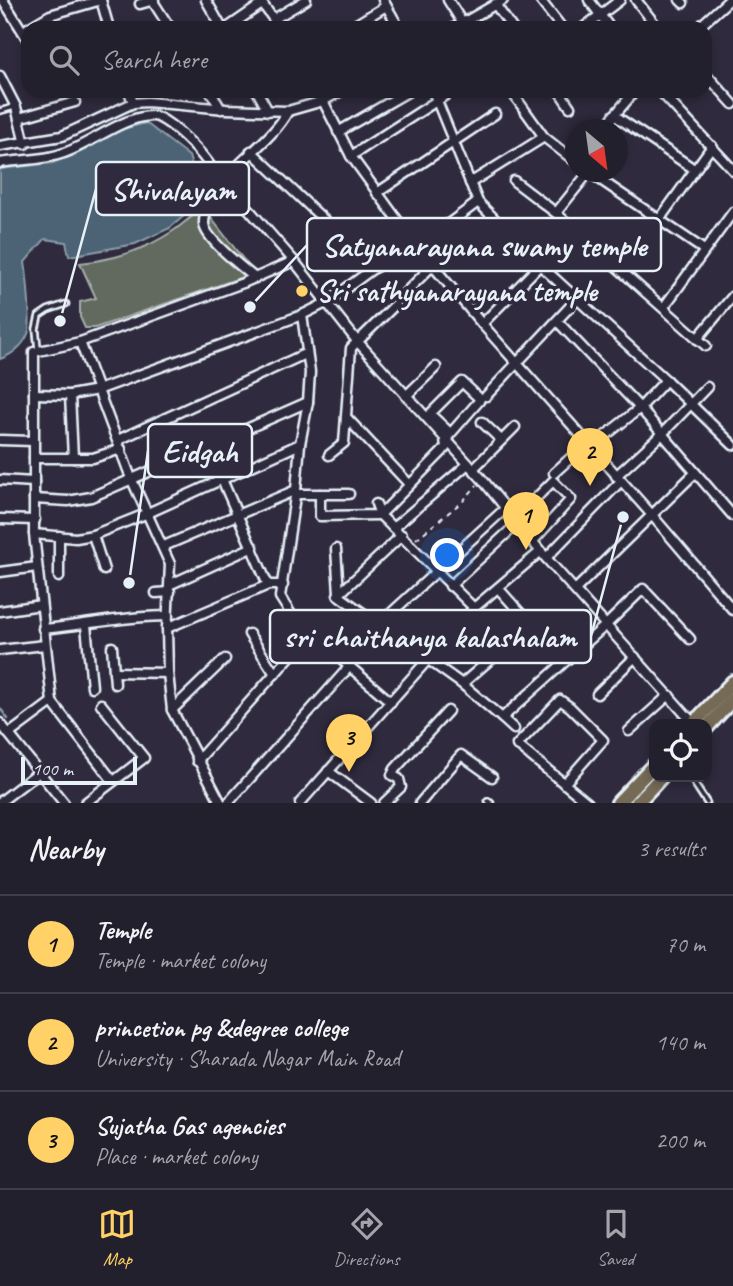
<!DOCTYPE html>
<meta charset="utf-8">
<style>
body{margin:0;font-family:Caveat,sans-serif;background:#2f2d3a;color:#f1f3f6}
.controls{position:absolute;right:21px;bottom:21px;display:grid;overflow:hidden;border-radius:14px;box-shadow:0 4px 10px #0003}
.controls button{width:63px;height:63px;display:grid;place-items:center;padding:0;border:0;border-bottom:2px solid #403e4a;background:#23202e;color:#f1f3f6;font:35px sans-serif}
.compass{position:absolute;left:565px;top:119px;width:63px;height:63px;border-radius:50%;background:#23202e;box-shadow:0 4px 10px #0003;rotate:151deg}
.scale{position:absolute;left:21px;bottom:18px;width:116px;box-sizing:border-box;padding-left:7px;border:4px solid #e8f1f8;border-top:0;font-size:19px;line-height:24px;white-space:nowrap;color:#e8f1f8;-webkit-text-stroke:5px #2f2a3d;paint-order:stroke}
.you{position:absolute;left:448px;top:556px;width:24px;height:24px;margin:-18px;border:5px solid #fff;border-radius:50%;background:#1a73e8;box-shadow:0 0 0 10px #1a73e833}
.badge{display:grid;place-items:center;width:46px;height:46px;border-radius:50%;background:#ffd166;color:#111;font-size:23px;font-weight:700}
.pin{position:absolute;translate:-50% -58px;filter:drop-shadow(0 2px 4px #0008)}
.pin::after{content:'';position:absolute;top:37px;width:24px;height:21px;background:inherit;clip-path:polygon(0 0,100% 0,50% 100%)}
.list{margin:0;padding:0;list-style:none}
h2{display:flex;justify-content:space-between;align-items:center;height:91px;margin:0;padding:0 28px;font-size:30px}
h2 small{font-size:23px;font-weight:400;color:#a3a3aa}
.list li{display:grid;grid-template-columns:46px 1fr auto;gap:21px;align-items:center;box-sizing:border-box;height:98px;padding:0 28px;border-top:2px solid #403e4a}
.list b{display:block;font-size:26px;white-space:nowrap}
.list p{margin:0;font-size:23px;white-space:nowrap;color:#a3a3aa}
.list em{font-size:23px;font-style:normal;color:#a3a3aa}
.icon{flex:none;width:38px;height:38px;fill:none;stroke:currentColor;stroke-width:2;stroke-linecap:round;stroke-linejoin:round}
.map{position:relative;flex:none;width:733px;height:803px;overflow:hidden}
.search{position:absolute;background:#23202e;box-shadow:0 4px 10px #0003;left:21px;right:21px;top:21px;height:77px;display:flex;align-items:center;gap:18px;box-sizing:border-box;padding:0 24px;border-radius:21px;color:#a3a3aa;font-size:26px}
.sheet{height:385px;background:#23202e}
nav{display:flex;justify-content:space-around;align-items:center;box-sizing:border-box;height:98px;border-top:2px solid #403e4a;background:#23202e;font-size:19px;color:#a3a3aa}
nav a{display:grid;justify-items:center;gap:4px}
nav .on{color:#ffd166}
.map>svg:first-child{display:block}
</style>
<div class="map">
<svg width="733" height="803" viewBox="0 0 733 803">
<rect width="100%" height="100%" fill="#2f2a3d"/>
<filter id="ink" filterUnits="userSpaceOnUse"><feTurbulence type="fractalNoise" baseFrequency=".0143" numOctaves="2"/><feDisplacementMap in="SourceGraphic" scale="14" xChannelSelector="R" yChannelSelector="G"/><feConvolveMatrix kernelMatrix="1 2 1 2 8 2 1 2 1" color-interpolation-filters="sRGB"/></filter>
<g filter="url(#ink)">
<path fill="#626a5e" stroke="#a5aeab" stroke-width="2" d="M 204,209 L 254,273 L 95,328 L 85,328 L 80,317 L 80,302 L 96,298 L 80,263 C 113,260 145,250 173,231 C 185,223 190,216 204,209 Z"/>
<path fill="#4b6475" stroke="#8a9ca9" stroke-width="2" d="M 146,123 L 189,156 L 204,205 L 185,215 L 170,228 L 135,244 L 69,256 L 66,242 L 45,239 L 25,262 C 27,275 32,324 28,334 C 23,346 12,355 0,359 L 0,169 L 53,163 L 73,154 L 111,132 Z"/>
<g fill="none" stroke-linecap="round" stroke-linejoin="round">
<path stroke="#8a9ca9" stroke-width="2.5" d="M 0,708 L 8,719"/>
<g stroke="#e8f1f8" stroke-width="9">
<g id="service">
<path d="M 0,111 L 14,107"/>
<path d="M 38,349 L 36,329 L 39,316 L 48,310 L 66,304"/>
<path d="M 690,777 L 707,803"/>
<path d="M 488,801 L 491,803"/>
</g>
</g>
<g stroke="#e8f1f8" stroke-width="13">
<g id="minor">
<path d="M 3,0 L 28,40"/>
<path d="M 101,0 L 109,28"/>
<path d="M 152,0 L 170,28"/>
<path d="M 206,0 L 222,28"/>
<path d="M 383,0 L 399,28"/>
<path d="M 448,0 L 465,27"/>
<path d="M 540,0 L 562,28"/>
<path d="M 589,0 L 610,28"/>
<path d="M 636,0 L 658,28"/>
<path d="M 680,0 L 683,3"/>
<path d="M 261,2 L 280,28"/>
<path d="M 140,4 L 154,0"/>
<path d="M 495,4 L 512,28"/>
<path d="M 274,19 L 306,0"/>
<path d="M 28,28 L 50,15 L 101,0"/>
<path d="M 227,28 L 262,4"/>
<path d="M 350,28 L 386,6"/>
<path d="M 454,28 L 503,0"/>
<path d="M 583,28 L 620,0"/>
<path d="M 698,28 L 729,0"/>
<path d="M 705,73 L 733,104"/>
<path d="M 0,76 L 16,107 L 25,144"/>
<path d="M 129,91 L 133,103"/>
<path d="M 210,91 L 221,109"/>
<path d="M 257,91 L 268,111"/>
<path d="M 318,91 L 351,156 L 417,247 L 482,324 L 651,514 L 733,610"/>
<path d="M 433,91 L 478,202 L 540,265 L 666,380 L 733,445"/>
<path d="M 511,91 L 544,137 L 576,162"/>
<path d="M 559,91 L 570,107"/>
<path d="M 660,91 L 733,170"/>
<path d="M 288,111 C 275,136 245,156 226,178 L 225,182 L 294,261 L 357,341 L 482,479 L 546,558 L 694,724"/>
<path d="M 614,115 L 694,169"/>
<path d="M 19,118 L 75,102"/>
<path d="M 602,130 L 635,91"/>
<path d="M 338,132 L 409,91"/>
<path d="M 0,146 L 62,136 L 133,103 L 147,102 L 226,109 L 288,111 L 323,101 L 341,91"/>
<path d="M 251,151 L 375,268"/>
<path d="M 351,156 L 452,91"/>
<path d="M 0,163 C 21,159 43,161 64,153 C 89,145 125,115 153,116 C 169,117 219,167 217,183 C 216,197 203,210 204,224 C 205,239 243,268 255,278"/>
<path d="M 589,172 L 704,250"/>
<path d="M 514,181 L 556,213 L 706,346"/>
<path d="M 470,183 L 544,137"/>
<path d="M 377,193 L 495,114"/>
<path d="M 556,213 L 589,172"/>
<path d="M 659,220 L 712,146"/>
<path d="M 417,247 L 478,202"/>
<path d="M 430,261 L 469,229"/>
<path d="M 404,294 L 433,265"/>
<path d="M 664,307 L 733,212"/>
<path d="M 557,321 L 640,408 L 733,516"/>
<path d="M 482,324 L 540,265"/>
<path d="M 697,339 L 733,296"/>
<path d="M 80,342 L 131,478 L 170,564 L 167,628 L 168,673 L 172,710 L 221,803"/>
<path d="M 34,394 L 70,395 L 98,390 L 302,315"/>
<path d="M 406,396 L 436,367"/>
<path d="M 486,396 L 578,298"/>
<path d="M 346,417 L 409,484"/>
<path d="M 482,422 L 501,440"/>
<path d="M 450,433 L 430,414 L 462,382 L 480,399 L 479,401 L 445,440 L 446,447 L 442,452 L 380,515 L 474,608"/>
<path d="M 0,440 L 33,441"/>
<path d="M 118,440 L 307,353"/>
<path d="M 207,445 L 268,585"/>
<path d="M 591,447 L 640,408 L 666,380"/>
<path d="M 329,455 L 344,443 L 351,348 L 395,305"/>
<path d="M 34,458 L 73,458 L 70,395"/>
<path d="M 73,458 L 93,458 L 121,449"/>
<path d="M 473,469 L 515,427"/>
<path d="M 554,473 L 587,443"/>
<path d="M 616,476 L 662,434 L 707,387"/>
<path d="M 0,480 L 34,482"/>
<path d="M 295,494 L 349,494"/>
<path d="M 320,494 L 320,516 L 380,515 L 376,504"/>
<path d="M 34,499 L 68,501 L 91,497 L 308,402"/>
<path d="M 0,519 L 35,520"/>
<path d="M 393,528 L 468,464"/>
<path d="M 34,534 L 76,538 L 93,535 L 148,513 L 300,444"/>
<path d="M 93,535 L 104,570"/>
<path d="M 402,535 L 338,595 L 462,684 L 502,718 L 606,625 L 643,589 L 690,639"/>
<path d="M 59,536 L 59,577"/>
<path d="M 533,541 L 571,499 L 553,481 L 521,513 L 539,534"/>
<path d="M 164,546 L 296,490"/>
<path d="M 336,549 L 339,593"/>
<path d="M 546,558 L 621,481"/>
<path d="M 0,572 L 37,567"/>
<path d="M 171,584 L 253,547"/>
<path d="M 450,586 L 518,523"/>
<path d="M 498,588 L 549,645"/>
<path d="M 575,590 L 695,473"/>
<path d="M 156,593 L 170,592"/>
<path d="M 0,611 L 41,605"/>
<path d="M 86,625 L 92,687"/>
<path d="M 378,625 L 507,507"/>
<path d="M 167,628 L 268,585 L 283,585"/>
<path d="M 43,629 C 85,625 126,616 168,616"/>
<path d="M 249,634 L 275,674"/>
<path d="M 112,647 L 115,684"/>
<path d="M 0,650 L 45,645"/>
<path d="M 114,672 L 168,673"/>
<path d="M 462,684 L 530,625"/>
<path d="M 597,694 L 635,657"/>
<path d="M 391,702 L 294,619 L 280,597 L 296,490 L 300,444 L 308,402 L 310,372 L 302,315 L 326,303 L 412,240"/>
<path d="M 172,710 L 225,659"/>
<path d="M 502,718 L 514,729"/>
<path d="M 0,723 L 64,803"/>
<path d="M 629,731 L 669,695"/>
<path d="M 9,734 L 52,702"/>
<path d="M 197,761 L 310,634"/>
<path d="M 328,771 L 371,803"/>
<path d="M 113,781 L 52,702 L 34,534 L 34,352 L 80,342 L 243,283 L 294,261"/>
<path d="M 564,784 L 603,740 L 570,707 L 560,700 L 517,745 L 588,803"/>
<path d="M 0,802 L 39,772"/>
<path d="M 85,803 L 144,758 L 101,704"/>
<path d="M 228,803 L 350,666"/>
<path d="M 300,803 L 474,608 L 541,551"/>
<path d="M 384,803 L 401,787 L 399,779 L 392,775 L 395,769 L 448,711"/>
<path d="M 420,803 L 461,755 L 492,777"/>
</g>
</g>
<g stroke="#e8f1f8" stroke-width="18">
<g id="trunk">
<path d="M 693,724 L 733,682"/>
<path d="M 707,727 L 733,699"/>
<path d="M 618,803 L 654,765"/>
<path d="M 637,803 L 661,777"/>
</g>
</g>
<path stroke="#e8f1f8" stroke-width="2" stroke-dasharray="5 5" stroke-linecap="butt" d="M 416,539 L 463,501 L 477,485"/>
<use href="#service" stroke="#2f2a3d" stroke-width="3.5"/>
<use href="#minor" stroke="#2f2a3d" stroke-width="8"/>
<use href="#trunk" stroke="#756a55" stroke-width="12"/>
</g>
</g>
<circle fill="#ffd166" stroke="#2f2a3d" stroke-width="2.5" cx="302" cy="291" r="7"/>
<g text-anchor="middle" stroke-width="7" stroke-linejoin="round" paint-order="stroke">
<g font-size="30" font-weight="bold" fill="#e8f1f8" stroke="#2f2a3d" text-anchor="start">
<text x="316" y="301">Sri sathyanarayana temple</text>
</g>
</g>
<path fill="none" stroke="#e8f1f8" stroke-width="2.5" d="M60 321L96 189M250 307L307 245M129 583L148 451M623 517L591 636"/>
<g fill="#e8f1f8" stroke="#2f2a3d" stroke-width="2.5">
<circle cx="60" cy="321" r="7"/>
<circle cx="250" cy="307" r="7"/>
<circle cx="129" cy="583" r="7"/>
<circle cx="623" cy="517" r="7"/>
</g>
<g fill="#2f2a3d" stroke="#e8f1f8" stroke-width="2.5">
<rect x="96" y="162" width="153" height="53" rx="7"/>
<rect x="307" y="218" width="354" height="53" rx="7"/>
<rect x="148" y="424" width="104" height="53" rx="7"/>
<rect x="270" y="610" width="321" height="53" rx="7"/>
</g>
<g font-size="32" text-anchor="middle" font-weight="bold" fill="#e8f1f8">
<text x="173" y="200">Shivalayam</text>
<text x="484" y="256">Satyanarayana swamy temple</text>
<text x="200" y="462">Eidgah</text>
<text x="430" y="647">sri chaithanya kalashalam</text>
</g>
</svg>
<div class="controls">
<button><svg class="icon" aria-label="locate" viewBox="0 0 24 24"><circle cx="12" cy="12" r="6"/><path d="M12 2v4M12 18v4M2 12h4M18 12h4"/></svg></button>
</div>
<svg class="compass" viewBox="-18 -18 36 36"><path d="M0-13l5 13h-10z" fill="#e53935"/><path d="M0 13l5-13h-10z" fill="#a3a3aa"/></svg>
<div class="scale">100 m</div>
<div class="you"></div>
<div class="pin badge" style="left:526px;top:550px">1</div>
<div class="pin badge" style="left:590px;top:486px">2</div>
<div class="pin badge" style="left:349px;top:772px">3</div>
<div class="search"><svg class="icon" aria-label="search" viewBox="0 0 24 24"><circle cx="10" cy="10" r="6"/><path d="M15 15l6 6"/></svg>Search here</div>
</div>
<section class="sheet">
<h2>Nearby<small>3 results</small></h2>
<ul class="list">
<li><span class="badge">1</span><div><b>Temple</b><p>Temple · market colony</p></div><em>70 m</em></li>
<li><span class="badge">2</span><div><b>princetion pg &amp;degree college</b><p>University · Sharada Nagar Main Road</p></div><em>140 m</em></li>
<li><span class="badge">3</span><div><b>Sujatha Gas agencies</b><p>Place · market colony</p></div><em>200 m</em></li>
</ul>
</section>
<nav>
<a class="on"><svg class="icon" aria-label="map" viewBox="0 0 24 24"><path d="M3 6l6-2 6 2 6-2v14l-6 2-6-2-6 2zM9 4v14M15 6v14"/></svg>Map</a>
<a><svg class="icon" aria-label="directions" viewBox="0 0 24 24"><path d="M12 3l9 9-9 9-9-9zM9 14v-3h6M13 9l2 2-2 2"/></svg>Directions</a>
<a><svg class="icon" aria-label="saved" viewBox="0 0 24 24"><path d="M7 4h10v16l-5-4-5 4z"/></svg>Saved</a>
</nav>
